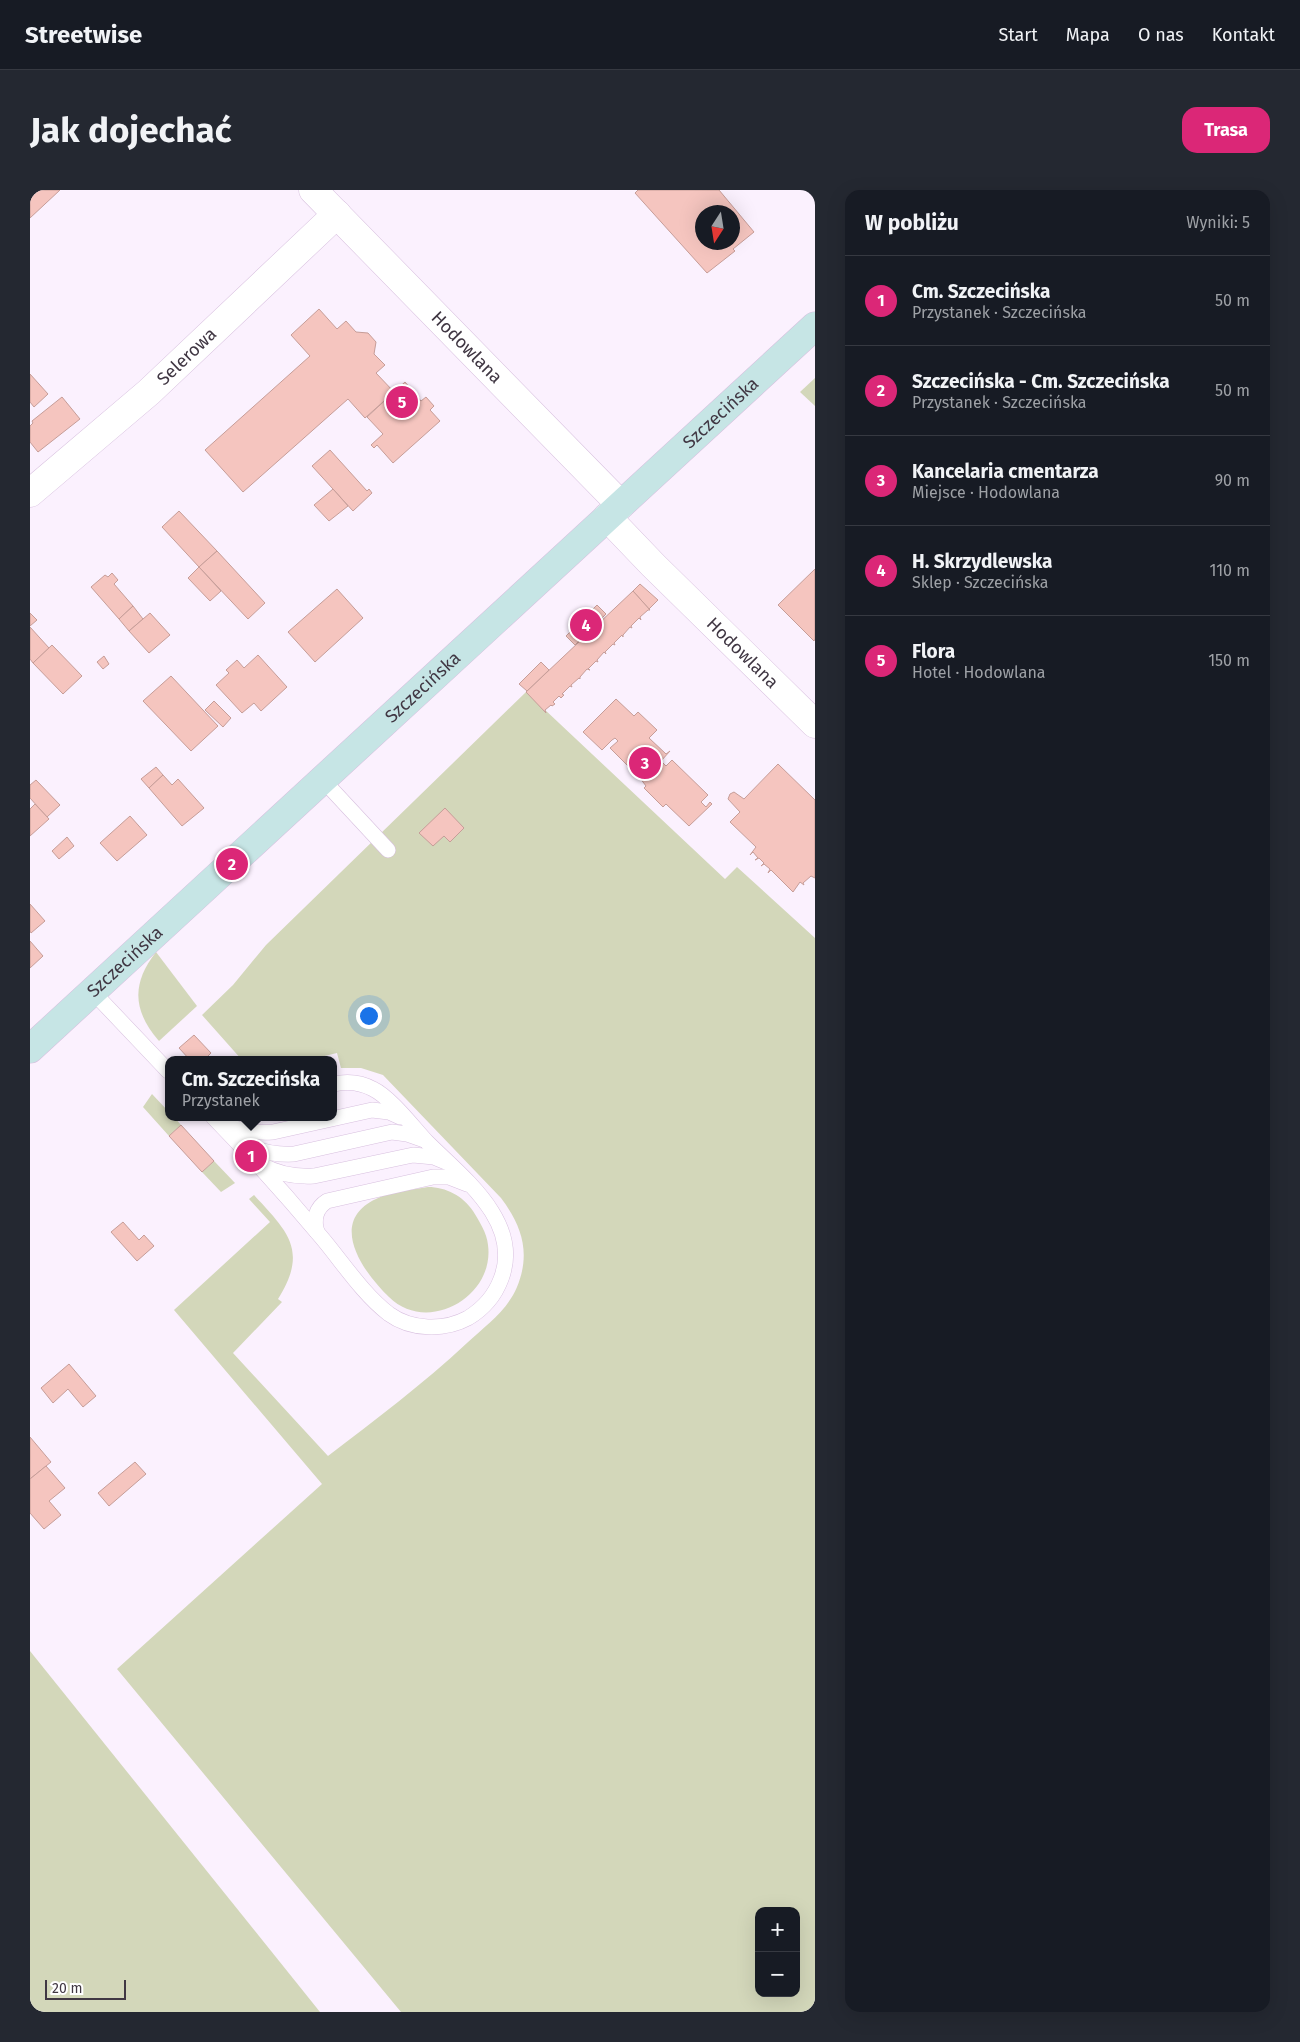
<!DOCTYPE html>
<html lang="pl">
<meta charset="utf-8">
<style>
body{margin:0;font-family:"Fira Sans",sans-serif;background:#242831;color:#f1f3f6}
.controls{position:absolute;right:15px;bottom:15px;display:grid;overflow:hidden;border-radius:10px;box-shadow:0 5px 20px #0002}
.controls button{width:45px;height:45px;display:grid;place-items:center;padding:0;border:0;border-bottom:1px solid #363941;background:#171b24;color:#f1f3f6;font:25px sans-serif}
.compass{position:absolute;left:665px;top:15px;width:45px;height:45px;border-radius:50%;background:#171b24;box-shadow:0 5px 20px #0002;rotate:192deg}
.scale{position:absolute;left:15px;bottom:12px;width:81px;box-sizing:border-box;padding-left:5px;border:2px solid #403743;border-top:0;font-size:14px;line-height:18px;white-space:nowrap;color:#403743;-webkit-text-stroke:4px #fff;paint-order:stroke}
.you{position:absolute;left:338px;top:825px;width:18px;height:18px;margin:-12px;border:4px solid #fff;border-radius:50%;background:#1a73e8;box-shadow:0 0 0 8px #1a73e833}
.badge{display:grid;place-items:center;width:32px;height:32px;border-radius:50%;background:#db2777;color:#fff;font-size:16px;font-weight:700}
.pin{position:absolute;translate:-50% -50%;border:2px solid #fff;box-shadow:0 1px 5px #0006}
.popup{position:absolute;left:135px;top:866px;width:172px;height:65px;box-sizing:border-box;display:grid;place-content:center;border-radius:10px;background:#171b24;filter:drop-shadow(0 1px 4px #0005);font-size:16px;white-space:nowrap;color:#9ea1a6}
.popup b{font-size:19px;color:#f1f3f6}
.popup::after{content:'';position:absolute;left:50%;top:100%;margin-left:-10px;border:10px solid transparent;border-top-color:#171b24}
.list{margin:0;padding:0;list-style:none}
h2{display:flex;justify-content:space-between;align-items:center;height:65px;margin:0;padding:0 20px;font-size:21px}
h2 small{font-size:16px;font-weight:400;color:#9ea1a6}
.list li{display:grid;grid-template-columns:32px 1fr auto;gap:15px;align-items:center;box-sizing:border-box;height:90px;padding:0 20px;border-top:1px solid #363941}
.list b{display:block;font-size:19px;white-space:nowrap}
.list p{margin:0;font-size:16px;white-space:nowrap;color:#9ea1a6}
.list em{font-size:16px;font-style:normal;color:#9ea1a6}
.map{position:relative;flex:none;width:785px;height:1822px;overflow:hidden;border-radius:15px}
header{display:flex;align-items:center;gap:30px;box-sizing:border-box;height:70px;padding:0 25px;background:#171b24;border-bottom:1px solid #363941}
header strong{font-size:24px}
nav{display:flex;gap:28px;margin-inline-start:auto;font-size:18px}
.intro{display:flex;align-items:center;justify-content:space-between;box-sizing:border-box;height:120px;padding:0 30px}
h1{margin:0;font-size:35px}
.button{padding:12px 22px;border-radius:15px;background:#db2777;color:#fff;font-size:18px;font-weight:700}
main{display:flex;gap:30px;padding:0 30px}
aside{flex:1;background:#171b24;border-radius:15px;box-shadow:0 5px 20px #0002}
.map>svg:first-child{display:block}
</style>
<header>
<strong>Streetwise</strong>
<nav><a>Start</a><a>Mapa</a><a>O nas</a><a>Kontakt</a></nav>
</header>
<div class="intro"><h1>Jak dojechać</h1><a class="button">Trasa</a></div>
<main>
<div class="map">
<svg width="785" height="1822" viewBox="0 0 785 1822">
<rect width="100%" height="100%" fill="#fbf1fe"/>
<g fill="#d3d7ba" fill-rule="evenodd">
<path d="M 785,188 L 785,216 L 770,202 Z"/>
<path d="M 496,502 L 695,689 L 707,677 L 785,748 L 785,1822 L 371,1822 L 87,1479 L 292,1294 L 144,1120 L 240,1032 L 219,1009 L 224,1005 C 257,1041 279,1060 248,1109 L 252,1112 L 203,1163 L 298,1266 C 345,1230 393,1194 437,1153 C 455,1136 477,1121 487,1097 C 501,1063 492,1036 471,1008 L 353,885 L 331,878 L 311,878 L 307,863 L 278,870 L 212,870 L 172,825 L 203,795 L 236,755 ZM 729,1721 L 766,1721 L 766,1803 L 729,1803 Z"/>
<path d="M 126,762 L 167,816 L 129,851 C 103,821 101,794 126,762 Z"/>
<path d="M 122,904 L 138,921 L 138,927 L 144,927 L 151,935 L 139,946 L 113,917 Z"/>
<path d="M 184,971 L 205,993 L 191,1002 L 172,982 Z"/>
<path d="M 398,997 C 416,997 433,1006 443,1021 C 449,1031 457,1043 458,1055 C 465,1107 397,1145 359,1107 C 333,1082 297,1032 346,1009 C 361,1001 382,1000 398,997 Z"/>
<path d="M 0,1461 L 290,1822 L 0,1822 Z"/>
</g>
<g fill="#f5c5bf" stroke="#c69d98" fill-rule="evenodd">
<path d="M 0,0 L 30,0 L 0,28 Z"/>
<path d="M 608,0 L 689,0 L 724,42 L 703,59 L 705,61 L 677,83 L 605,3 ZM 672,22 L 702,22 L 702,52 L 672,52 Z"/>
<path d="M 289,119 L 307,139 L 316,131 L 326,142 L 338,143 L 346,152 L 344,164 L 355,175 L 346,183 L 364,202 L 335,228 L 318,209 L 213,302 L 175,260 L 280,166 L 261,145 Z"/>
<path d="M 0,184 L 18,204 L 4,217 L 0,212 Z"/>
<path d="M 375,192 L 391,211 L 396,207 L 404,216 L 400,220 L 410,231 L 363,273 L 347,255 L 344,258 L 341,255 L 353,244 L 337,227 Z"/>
<path d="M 32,207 L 50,229 L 8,262 L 0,252 L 0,236 L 3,233 L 2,231 Z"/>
<path d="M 300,260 L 337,301 L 339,299 L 342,303 L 323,321 L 282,276 Z"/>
<path d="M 303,299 L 318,316 L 299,331 L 284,315 Z"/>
<path d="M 149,321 L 187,361 L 169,377 L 132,337 Z"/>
<path d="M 187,361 L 235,413 L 218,429 L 169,377 Z"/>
<path d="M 169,377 L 191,401 L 180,411 L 158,388 Z"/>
<path d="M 785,379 L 785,449 L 784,451 L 748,415 Z"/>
<path d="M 82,383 L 88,390 L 84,394 L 103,416 L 89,429 L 61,397 L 75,385 L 78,387 Z"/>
<path d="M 610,394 L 628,410 L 619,419 L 603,401 Z"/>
<path d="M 307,399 L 333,428 L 285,472 L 258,442 Z"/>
<path d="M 603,401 L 620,420 L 618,420 L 610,427 L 611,430 L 609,428 L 601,436 L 602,438 L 600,437 L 593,445 L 593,447 L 592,445 L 584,453 L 585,455 L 583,454 L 575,462 L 576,464 L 574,462 L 567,470 L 568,472 L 566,471 L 558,479 L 560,480 L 557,479 L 550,487 L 550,489 L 549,488 L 541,495 L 542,497 L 540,496 L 532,504 L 534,505 L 531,508 L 529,506 L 523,512 L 525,514 L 522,516 L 521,515 L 515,520 L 516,523 L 496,502 Z"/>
<path d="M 567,415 L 576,424 L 545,455 L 536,446 Z"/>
<path d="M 103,416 L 113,429 L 99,441 L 89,429 Z"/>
<path d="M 0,423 L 7,430 L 0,436 Z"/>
<path d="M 120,423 L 140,445 L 119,463 L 99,441 Z"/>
<path d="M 0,437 L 19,458 L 3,473 L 0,469 Z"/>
<path d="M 22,455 L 52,486 L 33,504 L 3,473 Z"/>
<path d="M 228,465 L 257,497 L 231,521 L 224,513 L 212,523 L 186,495 L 199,483 L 196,480 L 207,470 L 214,478 Z"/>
<path d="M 74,466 L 79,474 L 73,479 L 67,472 Z"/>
<path d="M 511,472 L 519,480 L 497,501 L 489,494 Z"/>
<path d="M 141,486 L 188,536 L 161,561 L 113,511 Z"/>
<path d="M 586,509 L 604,526 L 608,522 L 627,540 L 619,548 L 636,564 L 640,561 L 631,571 L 636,576 L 642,570 L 678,605 L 671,612 L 676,617 L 680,612 L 682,614 L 659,636 L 636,614 L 633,617 L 614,598 L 616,596 L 610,588 L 580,558 L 588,551 L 585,548 L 582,550 L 572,560 L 553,542 Z"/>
<path d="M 184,511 L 201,528 L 193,537 L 175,520 Z"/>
<path d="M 748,574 L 785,610 L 785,688 L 781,686 L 773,693 L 774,695 L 770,692 L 763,702 L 741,680 L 738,683 L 740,679 L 734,674 L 731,676 L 734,673 L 729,668 L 725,670 L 728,668 L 723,662 L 720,665 L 726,657 L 700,632 L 710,622 L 698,609 L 700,604 L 704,602 L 714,609 Z"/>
<path d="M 126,577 L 133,585 L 119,598 L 111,589 Z"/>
<path d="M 133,585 L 142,595 L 148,589 L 174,618 L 152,636 L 119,598 Z"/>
<path d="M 6,590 L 30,615 L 17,627 L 0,608 L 0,595 Z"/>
<path d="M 5,614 L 19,629 L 0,646 L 0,619 Z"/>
<path d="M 415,618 L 434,638 L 420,652 L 414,646 L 403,656 L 389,643 Z"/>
<path d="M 100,626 L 117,645 L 87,671 L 70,653 Z"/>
<path d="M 37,647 L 44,656 L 29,669 L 22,661 Z"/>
<path d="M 0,714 L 15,731 L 1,743 L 0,741 Z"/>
<path d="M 0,751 L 13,766 L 0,778 Z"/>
<path d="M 164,845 L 181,863 L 174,870 L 160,870 L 149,858 Z"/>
<path d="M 151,935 L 184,971 L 172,982 L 139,946 Z"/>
<path d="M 93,1032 L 109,1050 L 114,1045 L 124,1056 L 107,1071 L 81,1042 Z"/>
<path d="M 39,1174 L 66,1206 L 53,1217 L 38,1199 L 23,1213 L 11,1198 Z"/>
<path d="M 0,1247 L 21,1272 L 0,1289 Z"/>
<path d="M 105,1272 L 116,1284 L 79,1316 L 68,1303 Z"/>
<path d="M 16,1276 L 35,1298 L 19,1311 L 31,1325 L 14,1339 L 0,1323 L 0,1289 Z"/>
</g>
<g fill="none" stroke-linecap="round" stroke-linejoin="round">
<g stroke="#d8c0df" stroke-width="16">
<g id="lane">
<path d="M 293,590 L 358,660"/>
<path d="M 63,802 L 138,881"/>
<path d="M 183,927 C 221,966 257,1006 292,1048 C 313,1073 333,1104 359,1124 C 381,1140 414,1141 438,1128 C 453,1119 465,1105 471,1089 C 493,1032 432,987 397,952 C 383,937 360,907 343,899 C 330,892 318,891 304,894"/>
<path d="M 191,932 C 207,941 225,943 243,942 L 342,920 L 359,922 L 370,927"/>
<path d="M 210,952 C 227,961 245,965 264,964 L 362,942 L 377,944 L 394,950"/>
<path d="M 232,975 C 248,984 266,987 284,986 L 383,965 L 404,967 L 416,972"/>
<path d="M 287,1042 C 283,1029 286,1018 297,1011 L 403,987 L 419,987 L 437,994"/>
</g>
</g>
<g stroke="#d8c0df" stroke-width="29">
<g id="street">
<path id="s1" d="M 283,0 L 591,315"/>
<path id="s2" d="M 0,303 L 119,202 L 307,24"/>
<path id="s3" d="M 577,327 L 623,375 L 785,534"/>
</g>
</g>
<g stroke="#d8c0df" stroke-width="29">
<g id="secondary">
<path id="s4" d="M 0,859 L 785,136"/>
</g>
</g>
<use href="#lane" stroke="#fff" stroke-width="15"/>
<use href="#street" stroke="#fff" stroke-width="28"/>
<use href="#secondary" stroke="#c6e5e5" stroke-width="28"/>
</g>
<g text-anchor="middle" stroke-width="4.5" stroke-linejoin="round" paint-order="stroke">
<g font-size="18" fill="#403743" stroke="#fff">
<text dy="6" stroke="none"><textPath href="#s1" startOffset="220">Hodowlana</textPath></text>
<text dy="6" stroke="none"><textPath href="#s2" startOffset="208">Selerowa</textPath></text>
<text dy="6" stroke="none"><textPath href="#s4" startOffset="939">Szczecińska</textPath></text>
<text dy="6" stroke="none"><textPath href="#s3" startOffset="192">Hodowlana</textPath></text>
<text dy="6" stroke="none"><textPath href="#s4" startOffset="534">Szczecińska</textPath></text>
<text dy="6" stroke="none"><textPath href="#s4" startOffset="129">Szczecińska</textPath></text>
</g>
</g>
</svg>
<div class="controls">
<button>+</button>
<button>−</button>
</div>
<svg class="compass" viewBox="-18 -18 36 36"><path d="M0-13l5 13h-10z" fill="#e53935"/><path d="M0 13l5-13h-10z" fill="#9ea1a6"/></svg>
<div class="scale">20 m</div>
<div class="you"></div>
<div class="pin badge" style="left:221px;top:966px">1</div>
<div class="popup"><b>Cm. Szczecińska</b>Przystanek</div>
<div class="pin badge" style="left:202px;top:674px">2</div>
<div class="pin badge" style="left:615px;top:573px">3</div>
<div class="pin badge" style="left:556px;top:435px">4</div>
<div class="pin badge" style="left:372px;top:212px">5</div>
</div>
<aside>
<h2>W pobliżu<small>Wyniki: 5</small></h2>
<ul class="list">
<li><span class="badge">1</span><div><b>Cm. Szczecińska</b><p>Przystanek · Szczecińska</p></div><em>50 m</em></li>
<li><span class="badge">2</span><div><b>Szczecińska - Cm. Szczecińska</b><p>Przystanek · Szczecińska</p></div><em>50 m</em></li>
<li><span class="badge">3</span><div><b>Kancelaria cmentarza</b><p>Miejsce · Hodowlana</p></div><em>90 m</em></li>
<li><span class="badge">4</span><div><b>H. Skrzydlewska</b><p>Sklep · Szczecińska</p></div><em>110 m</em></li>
<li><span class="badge">5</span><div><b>Flora</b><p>Hotel · Hodowlana</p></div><em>150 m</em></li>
</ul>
</aside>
</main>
